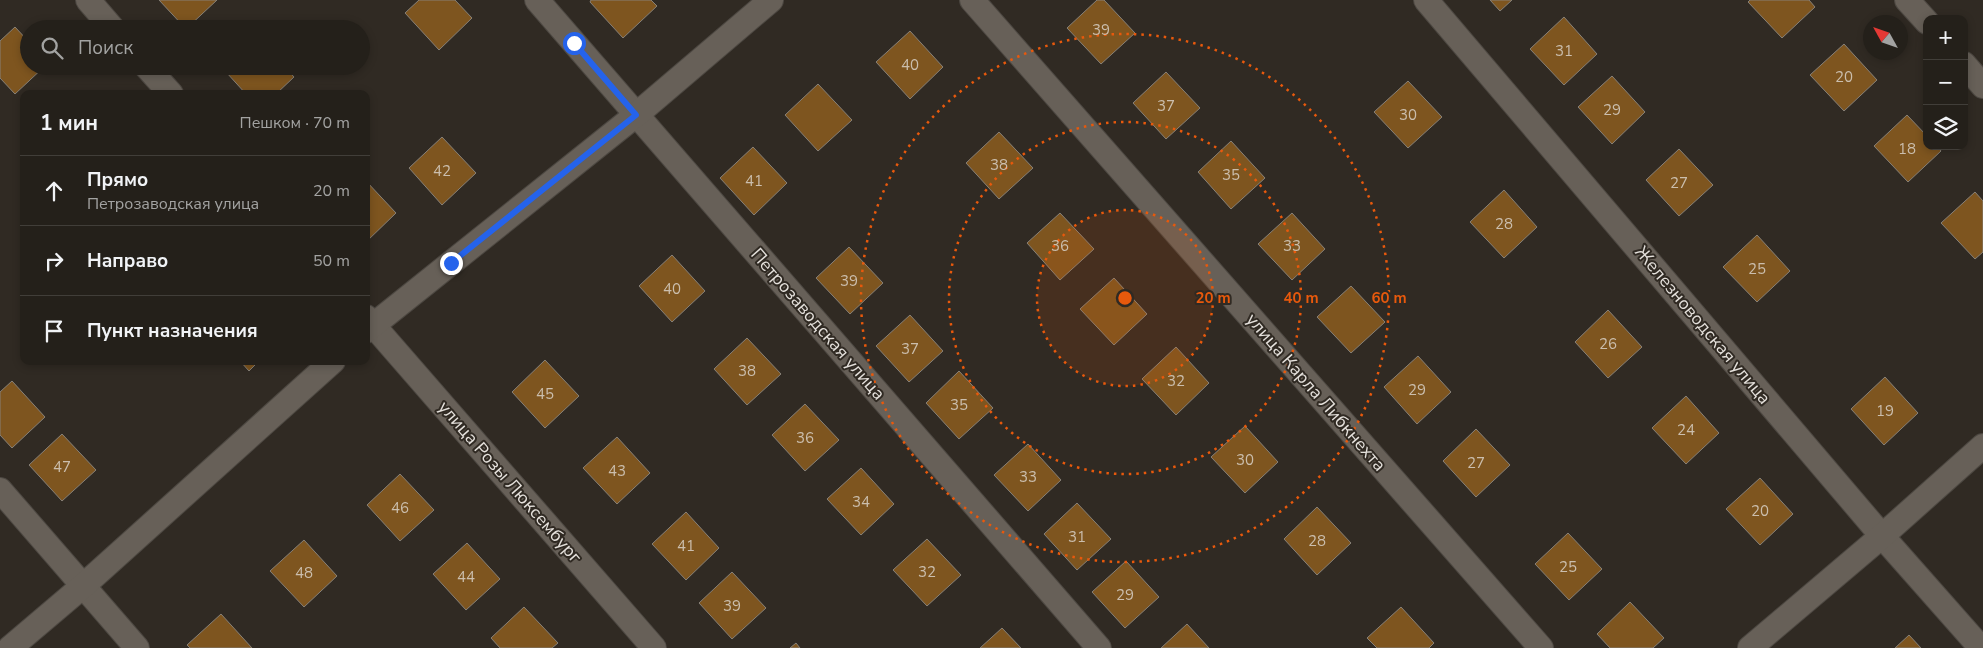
<!DOCTYPE html>
<html lang="ru">
<meta charset="utf-8">
<style>
body{margin:0;font-family:"Nunito Sans",sans-serif;background:#2c2823;color:#f1f3f6}
.controls{position:absolute;right:15px;top:15px;display:grid;overflow:hidden;border-radius:10px;box-shadow:0 2px 8px #0003}
.controls button{width:45px;height:45px;display:grid;place-items:center;padding:0;border:0;border-bottom:1px solid #413e39;background:#24201a;color:#f1f3f6;font:25px sans-serif}
.compass{position:absolute;left:1863px;top:15px;width:45px;height:45px;border-radius:50%;background:#24201a;box-shadow:0 2px 8px #0003;rotate:310deg}
.stop{position:absolute;width:15px;height:15px;margin:-11px;border:4px solid #2563eb;border-radius:50%;background:#fff}
.stop.end{background:#2563eb;border-color:#fff;box-shadow:0 1px 5px #0008}
.list{margin:0;padding:0;list-style:none}
h2{display:flex;justify-content:space-between;align-items:center;height:65px;margin:0;padding:0 20px;font-size:21px}
h2 small{font-size:16px;font-weight:400;color:#a3a3a2}
.list li{display:grid;grid-template-columns:32px 1fr auto;gap:15px;align-items:center;box-sizing:border-box;height:70px;padding:0 20px;border-top:1px solid #413e39}
.list b{display:block;font-size:19px;white-space:nowrap}
.list p{margin:0;font-size:16px;white-space:nowrap;color:#a3a3a2}
.list em{font-size:16px;font-style:normal;color:#a3a3a2}
.icon{flex:none;width:28px;height:28px;fill:none;stroke:currentColor;stroke-width:2;stroke-linecap:round;stroke-linejoin:round}
.map{position:relative;flex:none;width:1983px;height:648px;overflow:hidden}
.search{position:absolute;background:#24201a;box-shadow:0 2px 8px #0003;left:20px;top:20px;width:350px;height:55px;display:flex;align-items:center;gap:12px;box-sizing:border-box;padding:0 18px;border-radius:28px;color:#a3a3a2;font-size:19px}
.panel{position:absolute;background:#24201a;box-shadow:0 2px 8px #0003;left:20px;top:90px;width:350px;height:275px;border-radius:10px}
.map>svg:first-child{display:block}
</style>
<div class="map">
<svg width="1983" height="648" viewBox="0 0 1983 648">
<rect width="100%" height="100%" fill="#302a23"/>
<g fill="#7e551f" stroke="#878077">
<path d="M 159,0 L 217,0 L 186,29 Z"/>
<path d="M 419,0 L 455,0 L 472,18 L 439,50 L 405,13 Z"/>
<path d="M 591,0 L 651,0 L 657,6 L 623,38 L 590,2 Z"/>
<path d="M 1097,0 L 1104,0 L 1135,33 L 1101,64 L 1067,28 Z"/>
<path d="M 1490,0 L 1512,0 L 1500,11 Z"/>
<path d="M 1750,0 L 1809,0 L 1815,7 L 1782,38 L 1748,2 Z"/>
<path d="M 1564,17 L 1597,54 L 1564,85 L 1530,49 Z"/>
<path d="M 15,27 L 29,42 L 29,66 L 45,66 L 15,94 L 0,78 L 0,41 Z"/>
<path d="M 910,31 L 943,67 L 910,99 L 876,62 Z"/>
<path d="M 1844,44 L 1877,80 L 1844,111 L 1810,75 Z"/>
<path d="M 233,66 L 284,66 L 294,77 L 276,94 L 246,94 L 226,72 Z"/>
<path d="M 1166,72 L 1200,108 L 1166,139 L 1133,103 Z"/>
<path d="M 1612,76 L 1645,112 L 1612,144 L 1578,107 Z"/>
<path d="M 1408,81 L 1442,117 L 1408,148 L 1374,112 Z"/>
<path d="M 818,84 L 852,120 L 818,151 L 785,115 Z"/>
<path d="M 1907,115 L 1927,136 L 1927,146 L 1937,146 L 1941,151 L 1908,182 L 1874,146 Z"/>
<path d="M 999,132 L 1033,168 L 999,199 L 966,163 Z"/>
<path d="M 442,137 L 476,173 L 442,205 L 409,168 Z"/>
<path d="M 1231,141 L 1265,178 L 1231,209 L 1198,172 Z"/>
<path d="M 753,147 L 787,183 L 754,215 L 720,178 Z"/>
<path d="M 1679,149 L 1713,185 L 1679,216 L 1646,180 Z"/>
<path d="M 366,181 L 396,213 L 366,242 Z"/>
<path d="M 1504,190 L 1537,227 L 1504,258 L 1470,222 Z"/>
<path d="M 1975,192 L 1983,201 L 1983,252 L 1975,259 L 1941,223 Z"/>
<path d="M 1060,213 L 1094,249 L 1060,280 L 1027,243 Z"/>
<path d="M 1292,213 L 1325,249 L 1292,280 L 1258,244 Z"/>
<path d="M 1757,235 L 1790,271 L 1757,302 L 1723,267 Z"/>
<path d="M 849,247 L 883,283 L 850,314 L 816,278 Z"/>
<path d="M 672,255 L 705,291 L 672,322 L 639,286 Z"/>
<path d="M 1114,278 L 1147,314 L 1114,345 L 1080,309 Z"/>
<path d="M 1351,286 L 1385,322 L 1351,353 L 1317,317 Z"/>
<path d="M 1608,310 L 1642,347 L 1608,378 L 1575,342 Z"/>
<path d="M 910,315 L 943,351 L 909,382 L 876,346 Z"/>
<path d="M 747,338 L 781,374 L 747,405 L 714,369 Z"/>
<path d="M 1176,347 L 1209,383 L 1176,415 L 1142,379 Z"/>
<path d="M 1418,356 L 1451,392 L 1417,424 L 1384,387 Z"/>
<path d="M 545,360 L 579,396 L 545,428 L 512,392 Z"/>
<path d="M 240,361 L 259,361 L 249,371 Z"/>
<path d="M 959,371 L 993,408 L 959,439 L 926,403 Z"/>
<path d="M 1885,377 L 1918,413 L 1884,445 L 1851,409 Z"/>
<path d="M 12,381 L 45,417 L 12,448 L 0,435 L 0,392 Z"/>
<path d="M 1686,396 L 1719,433 L 1686,464 L 1652,428 Z"/>
<path d="M 805,404 L 839,440 L 805,471 L 772,435 Z"/>
<path d="M 1245,426 L 1278,462 L 1245,493 L 1211,457 Z"/>
<path d="M 1476,429 L 1510,465 L 1476,497 L 1443,461 Z"/>
<path d="M 62,434 L 96,470 L 62,501 L 29,465 Z"/>
<path d="M 617,437 L 650,473 L 617,504 L 583,468 Z"/>
<path d="M 1028,444 L 1061,480 L 1028,511 L 994,475 Z"/>
<path d="M 861,468 L 894,504 L 861,535 L 827,499 Z"/>
<path d="M 400,474 L 434,510 L 400,541 L 367,505 Z"/>
<path d="M 1760,478 L 1793,514 L 1760,545 L 1726,509 Z"/>
<path d="M 1077,503 L 1111,539 L 1077,570 L 1044,534 Z"/>
<path d="M 1317,507 L 1351,543 L 1317,575 L 1284,539 Z"/>
<path d="M 686,512 L 719,548 L 686,580 L 652,544 Z"/>
<path d="M 1568,533 L 1602,569 L 1569,600 L 1535,564 Z"/>
<path d="M 927,539 L 961,575 L 927,606 L 893,570 Z"/>
<path d="M 304,540 L 337,576 L 304,607 L 270,571 Z"/>
<path d="M 467,543 L 500,579 L 466,610 L 433,574 Z"/>
<path d="M 1126,561 L 1159,597 L 1125,628 L 1092,592 Z"/>
<path d="M 732,572 L 766,608 L 732,639 L 699,603 Z"/>
<path d="M 1630,602 L 1664,638 L 1653,648 L 1610,648 L 1597,634 Z"/>
<path d="M 524,607 L 558,643 L 552,648 L 500,648 L 491,638 Z"/>
<path d="M 1401,607 L 1434,643 L 1429,648 L 1377,648 L 1367,638 Z"/>
<path d="M 221,614 L 252,648 L 190,648 L 187,645 Z"/>
<path d="M 1187,624 L 1209,648 L 1161,648 Z"/>
<path d="M 1002,628 L 1021,648 L 980,648 Z"/>
<path d="M 1909,635 L 1921,648 L 1895,648 Z"/>
<path d="M 796,643 L 800,648 L 790,648 Z"/>
</g>
<g fill="none" stroke-linecap="round" stroke-linejoin="round">
<g stroke="#4d4842" stroke-width="26">
<g id="street">
<path d="M 88,0 L 113,29"/>
<path d="M 537,0 L 1099,648"/>
<path d="M 972,0 L 1541,648"/>
<path d="M 1426,0 L 1882,536 L 1981,648"/>
<path d="M 1907,0 L 1927,22"/>
<path d="M 1964,64 L 1983,86"/>
<path d="M 146,66 L 171,94"/>
<path d="M 366,317 L 654,648"/>
<path d="M 366,331 L 636,115 L 771,0"/>
<path d="M 0,490 L 137,648"/>
<path d="M 10,648 L 83,586 L 333,361"/>
<path d="M 1750,648 L 1882,536 L 1983,446"/>
</g>
</g>
<use href="#street" stroke="#676058" stroke-width="24"/>
</g>
<g fill="none" stroke-linecap="round" stroke-linejoin="round">
<path stroke="#2563eb" stroke-width="6" d="M 451,263 L 636,115 L 574,43"/>
</g>
<circle cx="1125" cy="298" r="88" fill="#e8590c" fill-opacity=".12"/>
<g fill="none" stroke="#e8590c" stroke-width="2.5" stroke-dasharray="2.5 5">
<circle cx="1125" cy="298" r="88"/>
<circle cx="1125" cy="298" r="176"/>
<circle cx="1125" cy="298" r="264"/>
</g>
<g text-anchor="middle" stroke-width="4" stroke-linejoin="round" paint-order="stroke">
<g font-size="15" fill="#cbbead">
<text x="1101" y="35">39</text>
<text x="1564" y="56">31</text>
<text x="910" y="70">40</text>
<text x="1844" y="82">20</text>
<text x="1166" y="111">37</text>
<text x="1612" y="115">29</text>
<text x="1408" y="120">30</text>
<text x="1907" y="154">18</text>
<text x="999" y="170">38</text>
<text x="442" y="176">42</text>
<text x="1231" y="180">35</text>
<text x="754" y="186">41</text>
<text x="1679" y="188">27</text>
<text x="1504" y="229">28</text>
<text x="1060" y="251">36</text>
<text x="1292" y="251">33</text>
<text x="1757" y="274">25</text>
<text x="849" y="286">39</text>
<text x="672" y="294">40</text>
<text x="1608" y="349">26</text>
<text x="910" y="354">37</text>
<text x="747" y="376">38</text>
<text x="1176" y="386">32</text>
<text x="1417" y="395">29</text>
<text x="545" y="399">45</text>
<text x="959" y="410">35</text>
<text x="1885" y="416">19</text>
<text x="1686" y="435">24</text>
<text x="805" y="443">36</text>
<text x="1245" y="465">30</text>
<text x="1476" y="468">27</text>
<text x="62" y="472">47</text>
<text x="617" y="476">43</text>
<text x="1028" y="482">33</text>
<text x="861" y="507">34</text>
<text x="400" y="513">46</text>
<text x="1760" y="516">20</text>
<text x="1077" y="542">31</text>
<text x="1317" y="546">28</text>
<text x="686" y="551">41</text>
<text x="1568" y="572">25</text>
<text x="927" y="577">32</text>
<text x="304" y="578">48</text>
<text x="466" y="582">44</text>
<text x="1125" y="600">29</text>
<text x="732" y="611">39</text>
</g>
<g font-size="18" fill="#e5e1dc" stroke="#302a23">
<text transform="translate(818 324) rotate(49)" y="6">Петрозаводская улица</text>
<text transform="translate(1703 325) rotate(50)" y="6">Железноводская улица</text>
<text transform="translate(1316 392) rotate(49)" y="6">улица Карла Либкнехта</text>
<text transform="translate(510 482) rotate(49)" y="6">улица Розы Люксембург</text>
</g>
</g>
<circle cx="1125" cy="298" r="8" fill="#e8590c" stroke="#302a23" stroke-width="2.5"/>
<g font-size="15" text-anchor="middle" font-weight="bold" fill="#e8590c" stroke="#302a23" stroke-width="4" stroke-linejoin="round" paint-order="stroke">
<text x="1213" y="303">20 m</text>
<text x="1301" y="303">40 m</text>
<text x="1389" y="303">60 m</text>
</g>
</svg>
<div class="controls">
<button>+</button>
<button>−</button>
<button><svg class="icon" aria-label="layers" viewBox="0 0 24 24"><path d="M12 4l9 5-9 5-9-5zM3 14l9 5 9-5"/></svg></button>
</div>
<svg class="compass" viewBox="-18 -18 36 36"><path d="M0-13l5 13h-10z" fill="#e53935"/><path d="M0 13l5-13h-10z" fill="#a3a3a2"/></svg>
<div class="stop" style="left:574px;top:43px"></div>
<div class="stop end" style="left:451px;top:263px"></div>
<div class="search"><svg class="icon" aria-label="search" viewBox="0 0 24 24"><circle cx="10" cy="10" r="6"/><path d="M15 15l6 6"/></svg>Поиск</div>
<section class="panel">
<h2>1 мин<small>Пешком · 70 m</small></h2>
<ul class="list">
<li><svg class="icon" aria-label="ahead" viewBox="0 0 24 24"><path d="M12 20V5M6 11l6-6 6 6"/></svg><div><b>Прямо</b><p>Петрозаводская улица</p></div><em>20 m</em></li>
<li><svg class="icon" aria-label="right" viewBox="0 0 24 24"><path d="M7 20v-9h11M14 6l5 5-5 5"/></svg><div><b>Направо</b></div><em>50 m</em></li>
<li><svg class="icon" aria-label="arrive" viewBox="0 0 24 24"><path d="M6 21V4h12l-3 4 3 4H6"/></svg><div><b>Пункт назначения</b></div></li>
</ul>
</section>
</div>
